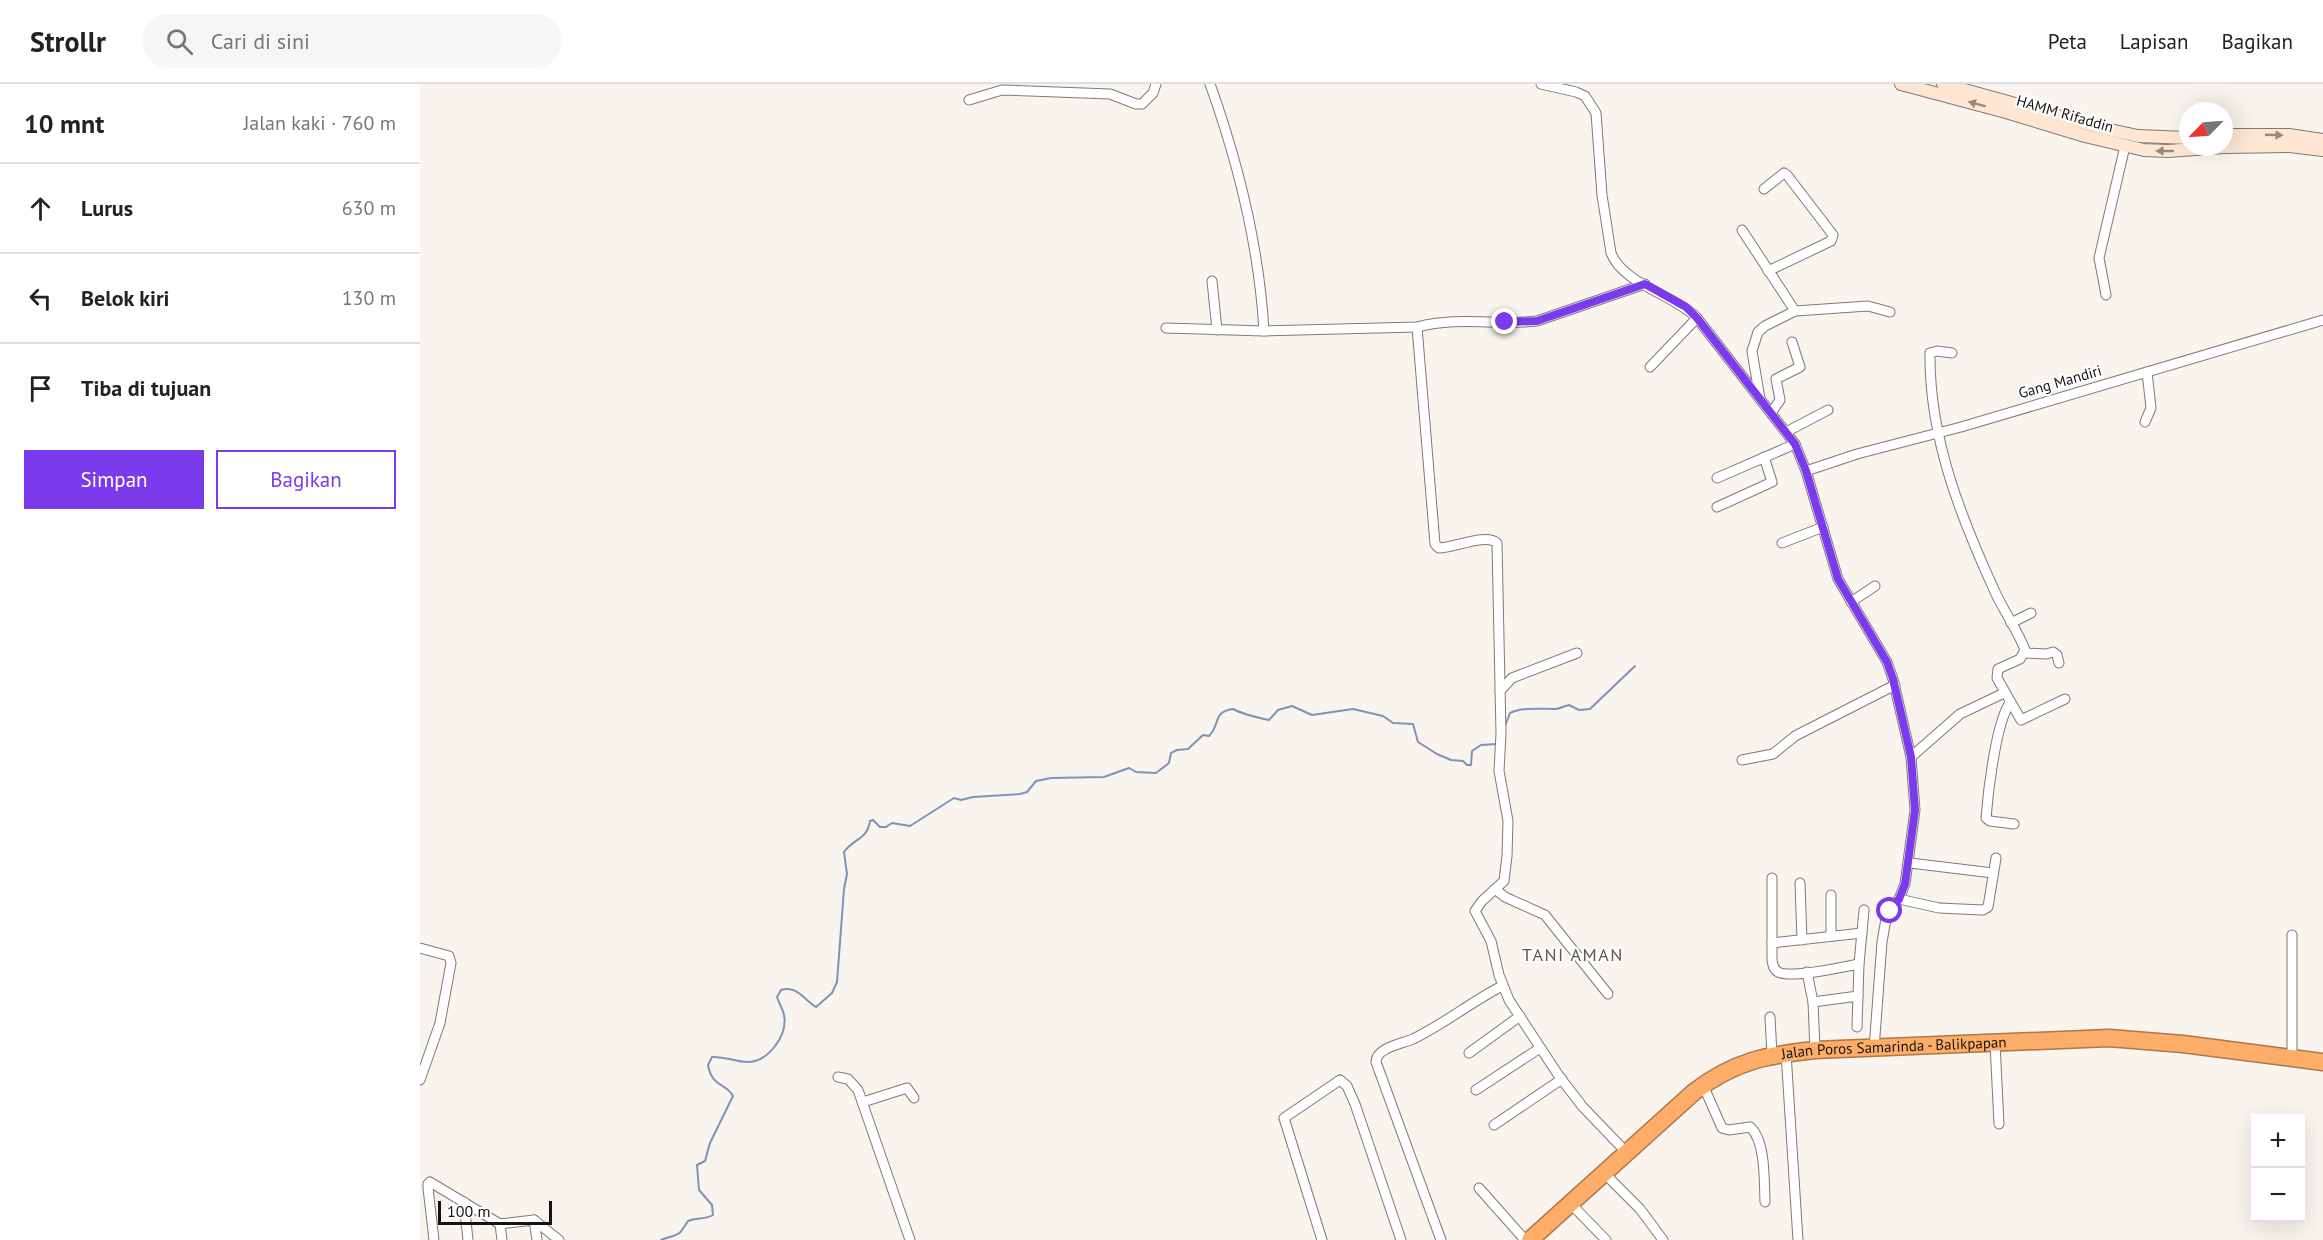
<!DOCTYPE html>
<html lang="id">
<meta charset="utf-8">
<style>
body{margin:0;font-family:"PT Sans",sans-serif;background:#f6f6f6;color:#222}
.controls{position:absolute;right:18px;bottom:18px;display:grid;overflow:hidden;border-radius:0px;box-shadow:0 6px 24px #0002}
.controls button{width:54px;height:54px;display:grid;place-items:center;padding:0;border:0;border-bottom:2px solid #e0e0e0;background:#fff;color:#222;font:30px sans-serif}
.compass{position:absolute;left:1759px;top:18px;width:54px;height:54px;border-radius:50%;background:#fff;box-shadow:0 6px 24px #0002;rotate:245deg}
.scale{position:absolute;left:18px;bottom:15px;width:114px;box-sizing:border-box;padding-left:6px;border:3px solid #161412;border-top:0;font-size:16px;line-height:21px;white-space:nowrap;color:#161412;-webkit-text-stroke:4px #fff;paint-order:stroke}
.stop{position:absolute;width:18px;height:18px;margin:-14px;border:4px solid #7c3aed;border-radius:50%;background:#fff}
.stop.end{background:#7c3aed;border-color:#fff;box-shadow:0 2px 6px #0008}
.list{margin:0;padding:0;list-style:none}
h2{display:flex;justify-content:space-between;align-items:center;height:78px;margin:0;padding:0 24px;font-size:26px}
h2 small{font-size:20px;font-weight:400;color:#767676}
.list li{display:grid;grid-template-columns:39px 1fr auto;gap:18px;align-items:center;box-sizing:border-box;height:90px;padding:0 24px;border-top:2px solid #e0e0e0}
.list b{display:block;font-size:22px;white-space:nowrap}
.list em{font-size:20px;font-style:normal;color:#767676}
.actions{display:flex;gap:12px;padding:18px 24px}
.actions a{flex:1;padding:14px 0;border:2px solid #7c3aed;border-radius:0px;text-align:center;font-size:21px;color:#7c3aed}
.actions .main{background:#7c3aed;color:#fff}
.icon{flex:none;width:33px;height:33px;fill:none;stroke:currentColor;stroke-width:2;stroke-linecap:round;stroke-linejoin:round}
.map{position:relative;flex:none;width:1903px;height:1156px;overflow:hidden}
header{display:flex;align-items:center;gap:36px;box-sizing:border-box;height:84px;padding:0 30px;background:#fff;border-bottom:2px solid #e0e0e0}
header strong{font-size:28px}
nav{display:flex;gap:33px;margin-inline-start:auto;font-size:21px}
.search{width:420px;height:54px;background:#f6f6f6;display:flex;align-items:center;gap:15px;box-sizing:border-box;padding:0 21px;border-radius:33px;color:#767676;font-size:22px}
main{display:flex}
aside{flex:1;background:#fff}
.map>svg:first-child{display:block}
</style>
<header>
<strong>Strollr</strong>
<div class="search"><svg class="icon" aria-label="search" viewBox="0 0 24 24"><circle cx="10" cy="10" r="6"/><path d="M15 15l6 6"/></svg>Cari di sini</div>
<nav><a>Peta</a><a>Lapisan</a><a>Bagikan</a></nav>
</header>
<main>
<aside>
<h2>10 mnt<small>Jalan kaki · 760 m</small></h2>
<ul class="list">
<li><svg class="icon" aria-label="ahead" viewBox="0 0 24 24"><path d="M12 20V5M6 11l6-6 6 6"/></svg><div><b>Lurus</b></div><em>630 m</em></li>
<li><svg class="icon" aria-label="left" viewBox="0 0 24 24"><path d="M17 20v-9H6M10 6l-5 5 5 5"/></svg><div><b>Belok kiri</b></div><em>130 m</em></li>
<li><svg class="icon" aria-label="arrive" viewBox="0 0 24 24"><path d="M6 21V4h12l-3 4 3 4H6"/></svg><div><b>Tiba di tujuan</b></div></li>
</ul>
<div class="actions"><a class="main">Simpan</a><a>Bagikan</a></div>
</aside>
<div class="map">
<svg width="1903" height="1156" viewBox="0 0 1903 1156">
<rect width="100%" height="100%" fill="#f9f4ee"/>
<g fill="none" stroke-linecap="round" stroke-linejoin="round">
<g stroke="#7d94b6" stroke-width="2">
<path d="M 1085,642 L 1090,629 C 1103,623 1120,625 1135,625 C 1139,625 1144,622 1149,621 L 1159,626 L 1170,625 L 1215,582"/>
<path d="M 241,1156 C 260,1148 256,1156 268,1137 C 277,1133 285,1136 293,1131 L 292,1121 L 279,1106 L 277,1081 L 285,1077 L 290,1059 L 313,1012 C 307,999 292,1004 288,981 L 292,973 C 305,972 318,979 330,978 C 349,976 368,951 364,931 C 363,926 359,919 357,913 L 361,906 C 377,901 383,915 396,923 L 412,909 L 417,898 L 424,805 L 427,790 L 424,768 C 434,754 447,756 450,737 L 453,736 L 460,743 L 466,743 L 472,739 L 490,742 L 534,714 L 541,716 L 553,713 L 600,710 L 607,708 L 616,697 L 631,694 L 684,693 L 709,684 L 716,688 L 736,689 L 749,679 L 751,669 L 757,666 L 768,665 L 783,651 L 789,652 C 801,640 792,628 813,625 C 824,631 836,633 849,636 L 858,626 L 872,622 L 892,631 L 933,625 L 963,632 L 973,639 L 993,640 L 998,658 L 1017,670 L 1031,676 L 1043,677 L 1047,681 L 1051,681 L 1052,667 L 1061,661 L 1077,660"/>
</g>
<g stroke="#7f7a75" stroke-width="11">
<g id="street">
<path d="M 790,0 C 819,81 839,161 844,247 L 997,243 C 1041,232 1074,242 1117,237 L 1225,200"/>
<path d="M 1121,0 L 1156,8 L 1165,12 L 1176,29 L 1182,111 L 1191,169 C 1203,200 1253,210 1277,234 L 1375,360 L 1386,387 L 1418,495 L 1467,578 L 1473,595 L 1491,673 L 1495,726 L 1485,800 L 1479,815 L 1466,835 L 1462,858 L 1454,965"/>
<path d="M 549,16 L 582,6 L 690,10 L 716,20 L 722,20 L 733,9 L 736,0"/>
<path d="M 1344,105 L 1364,89 L 1367,91 L 1413,151 L 1411,157 L 1348,187"/>
<path d="M 1322,146 L 1375,227"/>
<path d="M 792,197 L 797,246"/>
<path d="M 1686,211 L 1679,174 L 1705,62"/>
<path d="M 997,243 L 1015,460 L 1019,464 C 1034,464 1066,449 1077,459 L 1081,650 L 1079,687 L 1088,737 L 1087,772 L 1084,797 L 1062,817 L 1055,827 L 1071,857 L 1079,891 L 1089,916 L 1139,992 L 1162,1022 L 1206,1068"/>
<path d="M 746,244 L 844,247"/>
<path d="M 1532,269 L 1517,267 L 1510,269 C 1509,354 1541,434 1576,510 C 1585,529 1598,547 1605,566 L 1600,575 L 1578,585 L 1577,594 L 1601,636 L 1645,615"/>
<path d="M 1230,283 L 1277,234"/>
<path d="M 1340,315 L 1332,267 L 1338,248 L 1345,242 L 1375,227 L 1448,222 L 1470,228"/>
<path d="M 1351,329 L 1360,316 L 1356,295 L 1380,283 L 1372,258"/>
<path d="M 1725,338 L 1731,324 L 1727,288"/>
<path d="M 1366,348 L 1408,326"/>
<path d="M 1386,387 L 1437,370 L 1541,343 L 1903,236"/>
<path d="M 1297,394 L 1375,360"/>
<path d="M 1297,423 L 1352,398 L 1344,373"/>
<path d="M 1362,459 L 1403,443"/>
<path d="M 1431,518 L 1455,502"/>
<path d="M 1591,539 L 1611,529"/>
<path d="M 1605,569 L 1626,570 L 1633,568 L 1637,571 L 1639,579"/>
<path d="M 1080,607 L 1092,594 L 1157,569"/>
<path d="M 1590,619 C 1576,638 1568,708 1566,734 L 1570,737 L 1594,740"/>
<path d="M 1491,673 L 1540,630 L 1584,609"/>
<path d="M 1322,676 L 1353,670 L 1375,652 L 1475,601"/>
<path d="M 1490,779 L 1573,789"/>
<path d="M 1352,794 L 1352,876 C 1353,881 1353,885 1358,888 C 1372,895 1422,883 1439,880"/>
<path d="M 1380,799 L 1382,856"/>
<path d="M 1075,805 L 1085,813 L 1125,831 L 1188,910"/>
<path d="M 1479,815 L 1519,824 L 1563,826 L 1568,823 L 1576,774"/>
<path d="M 1411,852 L 1411,811"/>
<path d="M 1352,859 L 1442,849"/>
<path d="M 0,864 L 29,872 L 31,879 L 20,939 L 0,996"/>
<path d="M 1387,888 L 1393,918 L 1395,966"/>
<path d="M 1393,918 L 1438,912"/>
<path d="M 1350,933 L 1352,971"/>
<path d="M 1437,943 L 1439,880 L 1444,826"/>
<path d="M 1575,959 L 1579,1040"/>
<path d="M 1049,969 L 1100,932"/>
<path d="M 1366,969 L 1378,1156"/>
<path d="M 1872,973 L 1872,851"/>
<path d="M 418,993 L 428,995 L 438,1006 L 490,1156"/>
<path d="M 1283,1001 L 1302,1044 L 1309,1046 L 1330,1043 C 1346,1057 1344,1097 1345,1118"/>
<path d="M 1056,1006 L 1120,964"/>
<path d="M 443,1018 L 487,1004 L 494,1014"/>
<path d="M 1074,1041 L 1142,995"/>
<path d="M 1184,1089 L 1220,1125 L 1243,1156"/>
<path d="M 1059,1104 L 1105,1156"/>
<path d="M 44,1118 L 48,1156"/>
<path d="M 1150,1119 L 1186,1156"/>
<path d="M 114,1136 L 117,1156"/>
<path d="M 80,1140 L 82,1156"/>
<path d="M 14,1156 L 8,1104 L 8,1100 L 10,1098 L 80,1140 L 114,1136 L 139,1156"/>
<path d="M 902,1156 L 864,1034 L 920,996 L 927,1002 L 935,1020 L 981,1156"/>
<path d="M 1021,1156 L 956,978 C 956,964 981,960 993,955 C 1024,940 1051,918 1082,902"/>
</g>
</g>
<g stroke="#7f7a75" stroke-width="14">
<g id="secondary">
<path d="M 1481,0 L 1586,28 L 1665,52 L 1724,66 L 1748,67 L 1804,63"/>
<path d="M 1523,0 L 1685,45 L 1718,52 L 1768,54"/>
<path d="M 1804,51 L 1869,51 L 1903,56"/>
<path d="M 1804,63 L 1870,62 L 1903,66"/>
</g>
</g>
<g stroke="#ac774a" stroke-width="19">
<g id="highway">
<path id="s1" d="M 1110,1156 L 1274,1008 C 1314,977 1347,971 1395,966 L 1689,954 L 1763,960 L 1903,978"/>
</g>
</g>
<use href="#street" stroke="#fff" stroke-width="9"/>
<use href="#secondary" stroke="#fee6d2" stroke-width="12"/>
<use href="#highway" stroke="#fdad68" stroke-width="16"/>
</g>
<defs><path id="oneway-solid" d="M-6-.8H1V-3.2L6.5 0L1 3.2V.8H-6Z" transform="scale(1.5)"/></defs>
<g fill="#96887c">
<use href="#oneway-solid" transform="translate(1557 20) rotate(-165)"/>
<use href="#oneway-solid" transform="translate(1854 51) rotate(2)"/>
<use href="#oneway-solid" transform="translate(1745 67) rotate(-180)"/>
</g>
<g fill="none" stroke-linecap="round" stroke-linejoin="round">
<path stroke="#7c3aed" stroke-width="8" d="M 1085,238 L 1117,237 L 1225,200 L 1266,223 L 1277,234 L 1375,360 L 1386,387 L 1418,495 L 1467,578 L 1473,595 L 1491,673 L 1495,726 L 1485,800 L 1479,815 L 1470,827"/>
</g>
<g text-anchor="middle" stroke-width="4.5" stroke-linejoin="round" paint-order="stroke">
<g font-size="15" fill="#161412" stroke="#fff">
<text transform="translate(1645 30) rotate(16)" y="5">HAMM Rifaddin</text>
<text transform="translate(1640 298) rotate(-16)" y="5">Gang Mandiri</text>
<text dy="5" stroke="none"><textPath href="#s1" startOffset="430">Jalan Poros Samarinda - Balikpapan</textPath></text>
</g>
<g font-size="18" letter-spacing="1.5" fill="#5b5753" stroke="#fff">
<text x="1153" y="877">TANI AMAN</text>
</g>
</g>
</svg>
<div class="controls">
<button>+</button>
<button>−</button>
</div>
<svg class="compass" viewBox="-18 -18 36 36"><path d="M0-13l5 13h-10z" fill="#e53935"/><path d="M0 13l5-13h-10z" fill="#767676"/></svg>
<div class="scale">100 m</div>
<div class="stop" style="left:1470px;top:827px"></div>
<div class="stop end" style="left:1085px;top:238px"></div>
</div>
</main>
